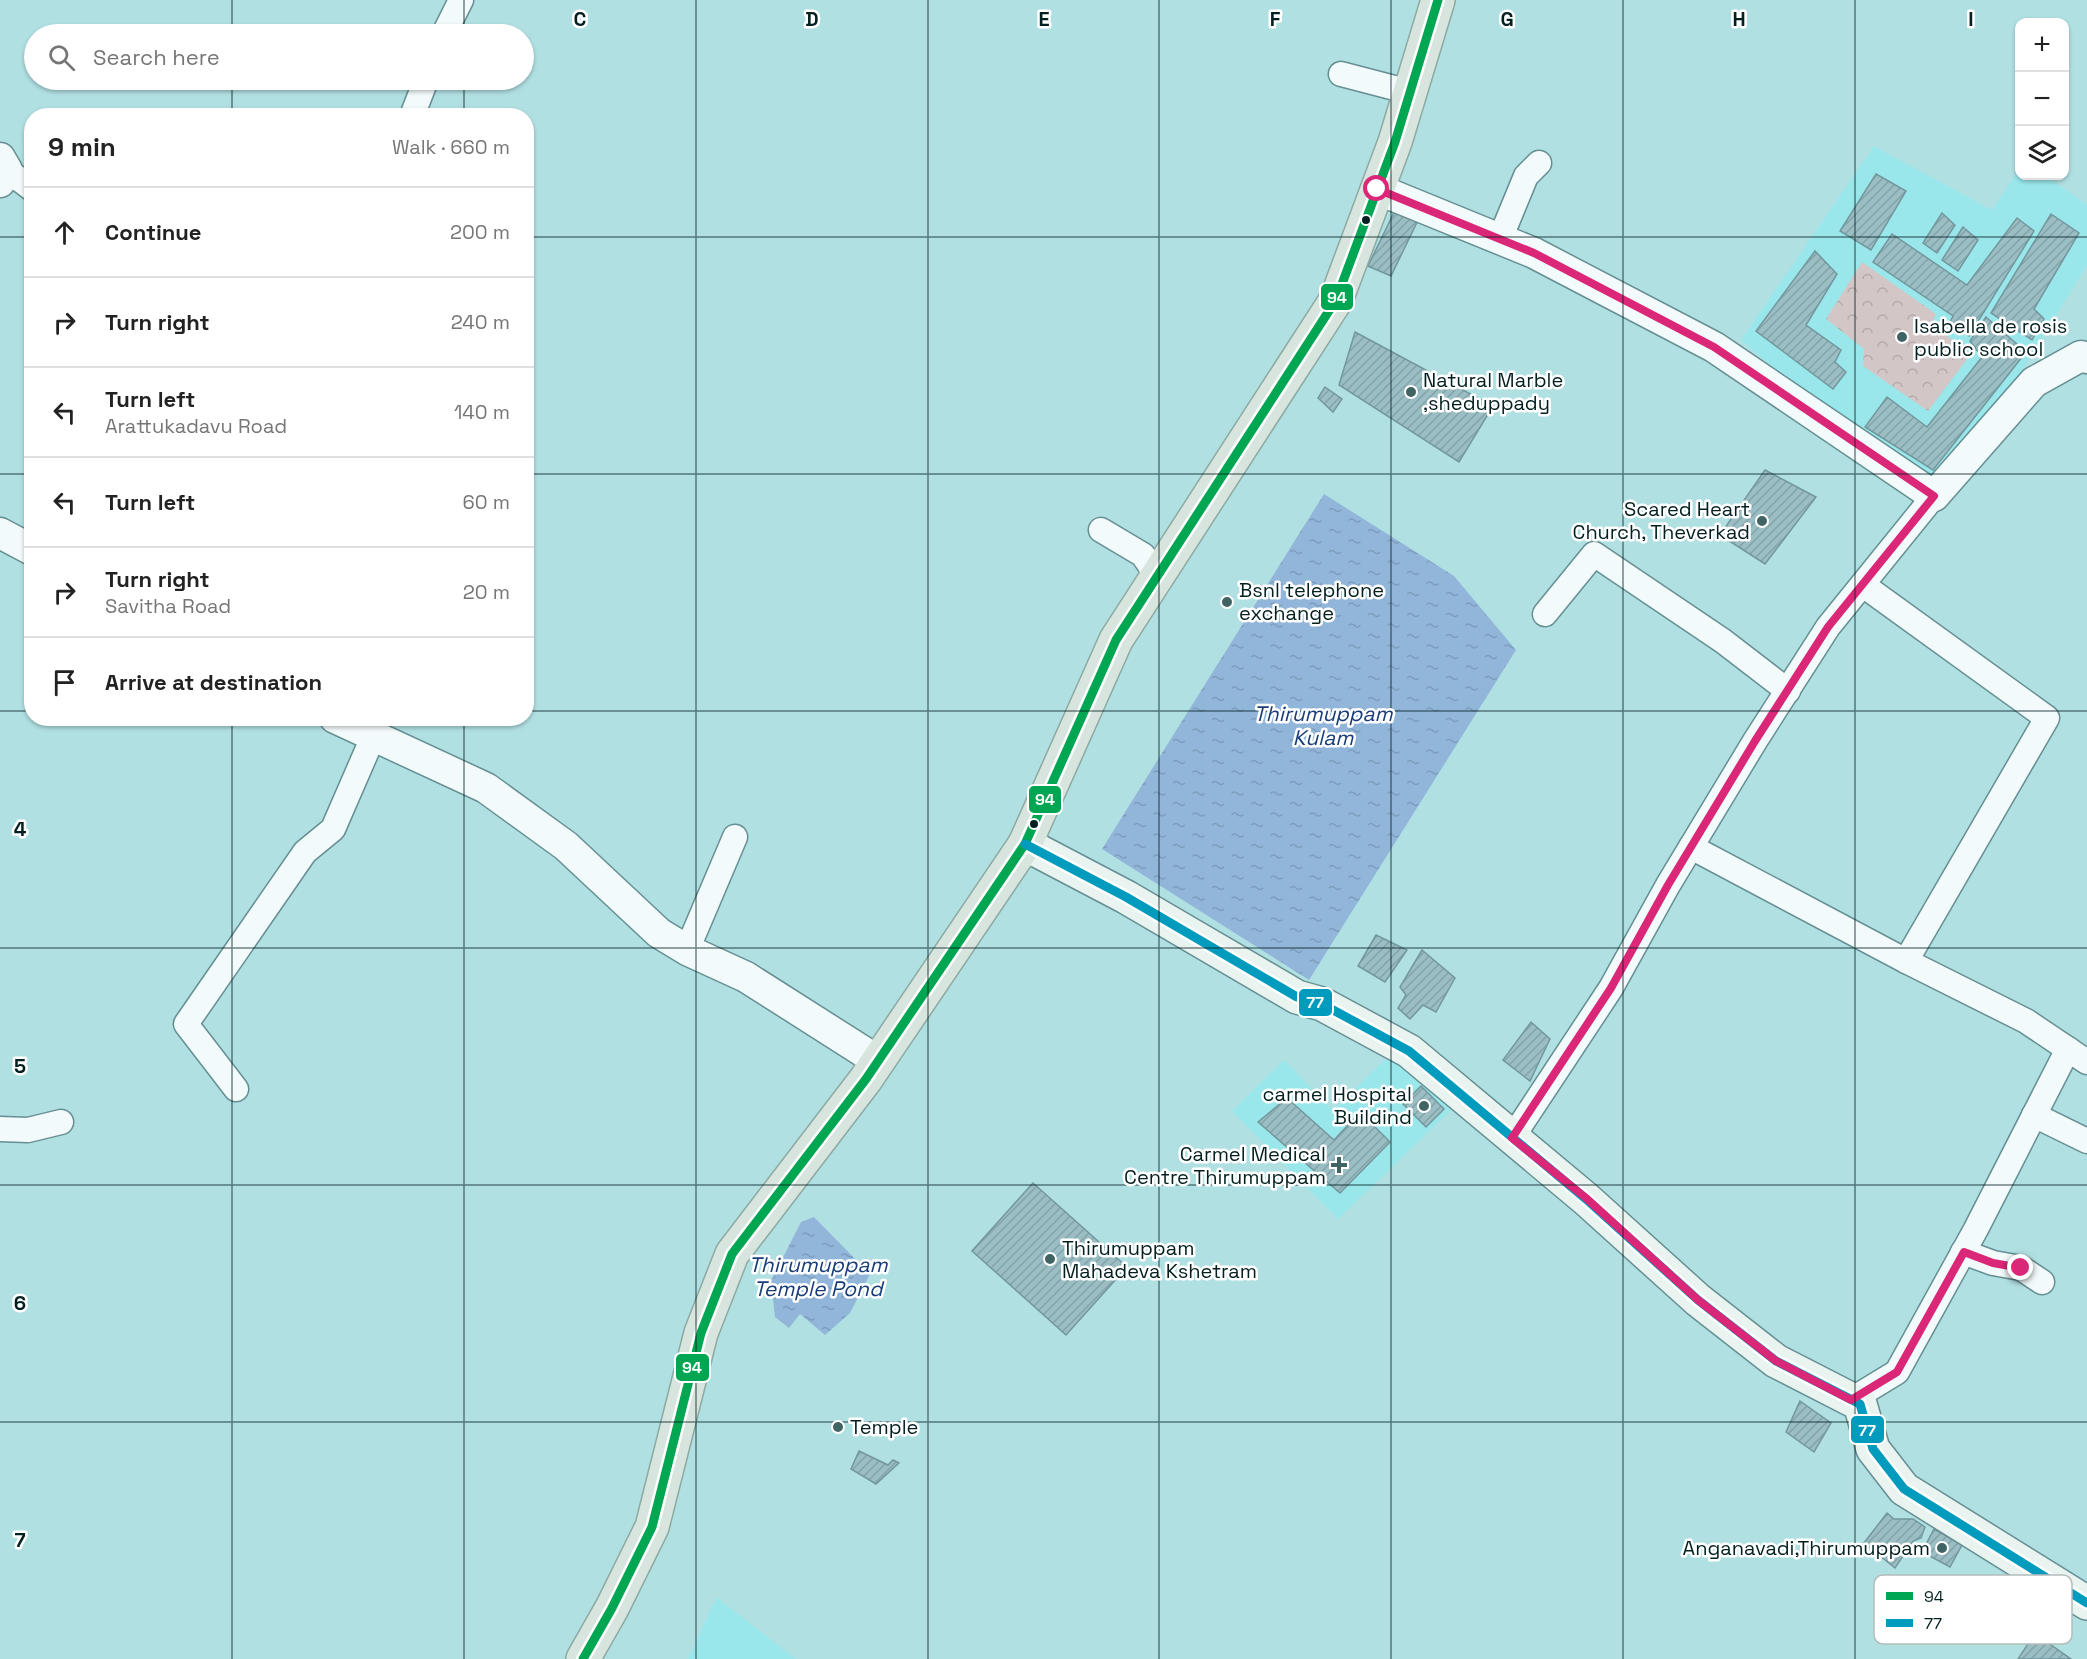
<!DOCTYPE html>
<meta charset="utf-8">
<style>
body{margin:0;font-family:"Space Grotesk",sans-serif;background:#f2f2f2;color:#222}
.controls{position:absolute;right:18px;top:18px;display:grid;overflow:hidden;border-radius:12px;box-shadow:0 2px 4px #0004}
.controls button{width:54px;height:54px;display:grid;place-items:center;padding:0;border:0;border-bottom:2px solid #e0e0e0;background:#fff;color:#222;font:30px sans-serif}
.stop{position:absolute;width:18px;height:18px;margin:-14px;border:4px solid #db2777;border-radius:50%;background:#fff}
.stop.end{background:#db2777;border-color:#fff;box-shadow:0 2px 6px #0008}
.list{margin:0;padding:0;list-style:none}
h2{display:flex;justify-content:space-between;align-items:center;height:78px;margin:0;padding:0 24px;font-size:26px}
h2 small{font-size:20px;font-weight:400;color:#767676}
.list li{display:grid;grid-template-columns:39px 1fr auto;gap:18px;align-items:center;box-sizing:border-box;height:90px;padding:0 24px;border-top:2px solid #e0e0e0}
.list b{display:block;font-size:22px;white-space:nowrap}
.list p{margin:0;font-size:20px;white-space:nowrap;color:#767676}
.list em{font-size:20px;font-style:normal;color:#767676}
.icon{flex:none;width:33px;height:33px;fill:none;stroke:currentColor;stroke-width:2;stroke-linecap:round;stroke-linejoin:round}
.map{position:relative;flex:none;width:2087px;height:1659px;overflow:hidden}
.search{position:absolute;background:#fff;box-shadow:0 2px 4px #0004;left:24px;top:24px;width:510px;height:66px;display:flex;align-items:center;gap:15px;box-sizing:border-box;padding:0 21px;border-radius:33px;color:#767676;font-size:22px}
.panel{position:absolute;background:#fff;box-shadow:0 2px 4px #0004;left:24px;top:108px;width:510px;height:618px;border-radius:24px}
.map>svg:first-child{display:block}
</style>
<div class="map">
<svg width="2087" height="1659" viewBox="0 0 2087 1659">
<defs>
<pattern id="forest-crowns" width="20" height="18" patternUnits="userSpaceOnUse" patternTransform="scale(1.5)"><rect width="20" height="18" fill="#d3c6c6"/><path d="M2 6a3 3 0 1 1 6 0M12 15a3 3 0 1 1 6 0" fill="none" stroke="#b4aaaa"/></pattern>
<pattern id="water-ripples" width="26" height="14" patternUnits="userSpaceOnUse" patternTransform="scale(1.5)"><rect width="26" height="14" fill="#92b6da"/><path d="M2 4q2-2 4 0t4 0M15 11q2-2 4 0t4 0" fill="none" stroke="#7c9cbb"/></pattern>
<pattern id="building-hatch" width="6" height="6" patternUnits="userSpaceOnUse" patternTransform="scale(1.5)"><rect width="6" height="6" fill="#9abec4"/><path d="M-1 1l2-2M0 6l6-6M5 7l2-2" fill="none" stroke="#83a3a8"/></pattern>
</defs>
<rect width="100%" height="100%" fill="#b1e0e3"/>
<g fill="#9ae7eb">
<path d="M 1874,146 L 1992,210 L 2019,169 L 2020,176 L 2046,176 L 2087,205 L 2087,265 L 2012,386 L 1933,486 L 1832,418 L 1741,340 Z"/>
<path d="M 1394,1051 L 1451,1110 L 1338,1219 L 1232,1111 L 1284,1060 L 1333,1110 Z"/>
<path d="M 716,1598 L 717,1598 L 796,1659 L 688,1659 Z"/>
</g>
<path fill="url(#forest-crowns)" d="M 1862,262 L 1936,314 L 1932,323 L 1970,355 L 1928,411 L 1863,366 L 1864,349 L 1826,319 Z"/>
<g fill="url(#water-ripples)">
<path d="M 1324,494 L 1454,576 L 1516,650 L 1309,980 L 1102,849 Z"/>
<path d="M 814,1217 L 870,1274 L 850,1313 L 825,1335 L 800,1314 L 789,1328 L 775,1317 L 771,1281 L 801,1222 Z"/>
</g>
<g fill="url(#building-hatch)" stroke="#72979d" stroke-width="1.5">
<path d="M 1876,174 L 1906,191 L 1871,250 L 1840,231 Z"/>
<path d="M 1399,202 L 1421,214 L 1391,276 L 1368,266 Z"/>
<path d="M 1942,213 L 1955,225 L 1937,253 L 1923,243 Z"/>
<path d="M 2051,214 L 2079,233 L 2034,309 L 2044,319 L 2032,340 L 1991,313 Z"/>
<path d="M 2017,218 L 2034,231 L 1969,336 L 1949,324 L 1953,316 L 1873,262 L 1892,234 L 1967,285 Z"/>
<path d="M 1963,227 L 1978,240 L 1958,271 L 1942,260 Z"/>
<path d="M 1815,251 L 1837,274 L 1806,325 L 1841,350 L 1835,362 L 1846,372 L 1833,389 L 1756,331 Z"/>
<path d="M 1986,317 L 2026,352 L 1933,470 L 1865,427 L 1887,397 L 1927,427 L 1982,357 L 1970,341 Z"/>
<path d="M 1355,332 L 1493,406 L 1459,462 L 1339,385 Z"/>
<path d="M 1325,387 L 1342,399 L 1333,412 L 1318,398 Z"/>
<path d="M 1765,470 L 1816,497 L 1765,564 L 1720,535 Z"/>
<path d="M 1376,935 L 1407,950 L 1385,982 L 1358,966 Z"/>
<path d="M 1422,950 L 1455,978 L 1436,1012 L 1423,1005 L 1410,1019 L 1398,1008 L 1406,995 L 1400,987 Z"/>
<path d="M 1531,1022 L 1550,1039 L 1530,1081 L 1503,1060 Z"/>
<path d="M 1421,1086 L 1444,1109 L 1426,1127 L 1403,1104 Z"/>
<path d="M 1287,1098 L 1334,1140 L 1360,1112 L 1390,1142 L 1340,1193 L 1258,1122 Z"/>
<path d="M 1033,1183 L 1127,1267 L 1066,1335 L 972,1251 Z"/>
<path d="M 1800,1401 L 1831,1423 L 1814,1452 L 1786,1432 Z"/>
<path d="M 859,1451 L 888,1465 L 893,1460 L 899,1463 L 876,1484 L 851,1469 Z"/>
<path d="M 1887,1513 L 1894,1519 L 1913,1519 L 1925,1527 L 1921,1538 L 1913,1541 L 1895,1568 L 1864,1543 Z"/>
<path d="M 1934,1529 L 1962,1545 L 1950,1567 L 1922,1552 Z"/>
<path d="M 2039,1625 L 2047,1642 L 2071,1659 L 2018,1659 L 2028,1644 L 2025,1634 Z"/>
</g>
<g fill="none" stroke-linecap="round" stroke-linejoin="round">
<g stroke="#658f92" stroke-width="27">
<g id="minor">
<path d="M 444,34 L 461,0"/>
<path d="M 1341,74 L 1410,92"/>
<path d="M 412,116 L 426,80"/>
<path d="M 7,170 L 32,189"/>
<path d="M 1500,239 L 1526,176 L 1539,163"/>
<path d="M 1101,530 L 1143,555 L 1157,576"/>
<path d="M 1863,585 L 2047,718 L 1906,961"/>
<path d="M 1545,614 L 1594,554 L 1723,641 L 1788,691"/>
<path d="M 1691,847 L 1906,961 L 2026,1021 L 2087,1062"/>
<path d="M 687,950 L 735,837"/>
<path d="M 236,1089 L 186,1024 L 305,852 L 333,829 L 373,737"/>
<path d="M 2034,1115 L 2087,1141"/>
<path d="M 0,1129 L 28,1130 L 61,1122"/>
<path d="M 1512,1138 L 1611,988 L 1668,885 L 1755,741 L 1828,627 L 1934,496"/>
<path d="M 1963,1252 L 1993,1263 L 2021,1268 L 2042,1282"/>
<path d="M 1851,1400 L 1897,1372 L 1976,1229 L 2068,1049"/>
</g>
</g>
<g stroke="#658f92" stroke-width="33">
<g id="tertiary">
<path d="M 0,158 L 7,170 L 0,182"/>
<path d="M 1377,189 L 1534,253 L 1714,347 L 1934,496 L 2034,382 L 2081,356 L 2087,358"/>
<path d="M 0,533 L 32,550"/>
<path d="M 335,718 L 486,788 L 566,846 L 659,933 L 687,950 L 746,977 L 878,1061"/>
</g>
</g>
<g stroke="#658f92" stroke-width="36">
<path id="secondary" d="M 1025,844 L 1126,897 L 1297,997 L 1322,1004 L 1409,1051 L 1586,1199 L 1698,1300 L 1776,1361 L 1860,1404 L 1873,1449 L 1904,1489 L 2087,1603"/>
</g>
<g stroke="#8baaa2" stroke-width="36">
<path id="trunk" d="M 583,1659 L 612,1608 L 652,1527 L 701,1333 L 732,1254 L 866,1079 L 1025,844 L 1116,640 L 1336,300 L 1395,142 L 1438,0"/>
</g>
<use href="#minor" stroke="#f3fafb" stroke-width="24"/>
<use href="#tertiary" stroke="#f3fafb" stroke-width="30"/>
<use href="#secondary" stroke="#e9f3f0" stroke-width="33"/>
<use href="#trunk" stroke="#d8e5de" stroke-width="33"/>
<g stroke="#fff" stroke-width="14">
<path id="bus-1" d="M 583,1659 L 612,1608 L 652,1527 L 701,1333 L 732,1254 L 866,1079 L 1025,844 L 1116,640 L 1336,300 L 1395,142 L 1438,0"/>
</g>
<g stroke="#fff" stroke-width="14">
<path id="bus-2" d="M 1025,844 L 1126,897 L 1297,997 L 1322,1004 L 1409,1051 L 1586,1199 L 1698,1300 L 1776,1361 L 1860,1404 L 1873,1449 L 1904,1489 L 2087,1603"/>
</g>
<use href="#bus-1" stroke="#00a651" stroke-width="9"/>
<use href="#bus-2" stroke="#009bbd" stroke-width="9"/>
</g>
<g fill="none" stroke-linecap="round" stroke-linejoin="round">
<path stroke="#db2777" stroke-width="8" d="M 1377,189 L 1534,253 L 1714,347 L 1934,496 L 1828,627 L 1755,741 L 1668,885 L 1611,988 L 1512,1138 L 1586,1198 L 1698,1300 L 1776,1361 L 1851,1400 L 1897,1372 L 1964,1252 L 1993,1263 L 2021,1268"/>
</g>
<path fill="none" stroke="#031f20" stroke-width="1.5" stroke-opacity="0.55" d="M 232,0 L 232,34M 464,0 L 464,34M 696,0 L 696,1659M 928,0 L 928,1659M 1159,0 L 1159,1659M 1391,0 L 1391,1659M 1623,0 L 1623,1659M 1855,0 L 1855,1659M 232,80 L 232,116M 464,80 L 464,116M 0,237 L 32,237M 526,237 L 2087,237M 0,474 L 32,474M 526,474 L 2087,474M 0,711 L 32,711M 526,711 L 2087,711M 232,718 L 232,1659M 464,718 L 464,1659M 0,948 L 2087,948M 0,1185 L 2087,1185M 0,1422 L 2087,1422"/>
<g fill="#031f20" stroke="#fff" stroke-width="2">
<circle cx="1366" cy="220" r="5"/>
<circle cx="1034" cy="824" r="5"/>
</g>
<g fill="#406364" stroke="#fff" stroke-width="2">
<circle cx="1902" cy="337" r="6"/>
<circle cx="1411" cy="392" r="6"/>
<circle cx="1762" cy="521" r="6"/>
<circle cx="1227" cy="602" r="6"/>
<circle cx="1424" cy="1106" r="6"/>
<path d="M1336 1156h6v6h6v6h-6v6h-6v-6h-6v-6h6z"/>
<circle cx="1050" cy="1259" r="6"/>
<circle cx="838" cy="1427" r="6"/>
<circle cx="1942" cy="1548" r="6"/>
</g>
<g text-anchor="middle" stroke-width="5" stroke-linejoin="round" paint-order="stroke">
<g font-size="20" fill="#031f20" stroke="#fff" text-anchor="start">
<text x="1914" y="333">Isabella de rosis<tspan x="1914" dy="23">public school</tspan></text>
<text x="1423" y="387">Natural Marble<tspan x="1423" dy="23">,sheduppady</tspan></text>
<text x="1750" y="516" text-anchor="end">Scared Heart<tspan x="1750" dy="23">Church, Theverkad</tspan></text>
<text x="1239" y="597">Bsnl telephone<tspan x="1239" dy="23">exchange</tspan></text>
<text x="1412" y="1101" text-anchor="end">carmel Hospital<tspan x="1412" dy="23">Buildind</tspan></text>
<text x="1326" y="1161" text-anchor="end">Carmel Medical<tspan x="1326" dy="23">Centre Thirumuppam</tspan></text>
<text x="1062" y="1255">Thirumuppam<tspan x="1062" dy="23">Mahadeva Kshetram</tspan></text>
<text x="850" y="1434">Temple</text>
<text x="1930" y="1555" text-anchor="end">Anganavadi,Thirumuppam</text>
</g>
<g font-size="21" font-style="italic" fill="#183d79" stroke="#fff">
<text x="1323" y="721">Thirumuppam<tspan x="1323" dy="24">Kulam</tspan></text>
<text x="818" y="1272">Thirumuppam<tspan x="818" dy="24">Temple Pond</tspan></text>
</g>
</g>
<rect x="1874" y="1575" width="198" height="69" rx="9" fill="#fff" stroke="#b3bcbc" stroke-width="1.5"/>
<rect x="1886" y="1592" width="27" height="8" fill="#00a651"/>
<rect x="1886" y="1619" width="27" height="8" fill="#009bbd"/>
<g font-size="16" fill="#031f20">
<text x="1924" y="1602">94</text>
<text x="1924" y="1629">77</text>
</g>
<g font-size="20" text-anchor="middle" font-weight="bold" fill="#031f20" stroke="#fff" stroke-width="5" stroke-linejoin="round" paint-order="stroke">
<text x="580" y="26">C</text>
<text x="812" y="26">D</text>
<text x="1044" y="26">E</text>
<text x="1275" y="26">F</text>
<text x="1507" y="26">G</text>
<text x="1739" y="26">H</text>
<text x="1971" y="26">I</text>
<text x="20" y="836">4</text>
<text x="20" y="1073">5</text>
<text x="20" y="1310">6</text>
<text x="20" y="1547">7</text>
</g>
<g stroke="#fff" stroke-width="2">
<rect x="1320" y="283" width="34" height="28" rx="6" fill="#00a651"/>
<rect x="1028" y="785" width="34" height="29" rx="6" fill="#00a651"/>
<rect x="1298" y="988" width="35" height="29" rx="6" fill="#009bbd"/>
<rect x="675" y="1353" width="35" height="29" rx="6" fill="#00a651"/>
<rect x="1850" y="1415" width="35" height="29" rx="6" fill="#009bbd"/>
</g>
<g font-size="16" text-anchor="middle" font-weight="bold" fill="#fff">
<text x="1337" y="303">94</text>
<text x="1045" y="805">94</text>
<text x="1315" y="1008">77</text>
<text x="692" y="1373">94</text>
<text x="1867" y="1436">77</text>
</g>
</svg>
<div class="controls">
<button>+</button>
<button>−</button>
<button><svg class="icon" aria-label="layers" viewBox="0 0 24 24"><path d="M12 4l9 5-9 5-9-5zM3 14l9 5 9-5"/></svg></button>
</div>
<div class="stop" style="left:1377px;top:189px"></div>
<div class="stop end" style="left:2021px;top:1268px"></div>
<div class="search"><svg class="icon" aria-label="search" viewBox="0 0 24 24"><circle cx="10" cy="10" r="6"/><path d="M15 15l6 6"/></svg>Search here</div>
<section class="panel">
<h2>9 min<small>Walk · 660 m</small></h2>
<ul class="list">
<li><svg class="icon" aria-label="ahead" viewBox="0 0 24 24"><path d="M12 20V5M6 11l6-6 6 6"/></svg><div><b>Continue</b></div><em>200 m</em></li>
<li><svg class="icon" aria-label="right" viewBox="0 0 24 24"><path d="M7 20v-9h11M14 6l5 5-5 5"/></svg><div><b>Turn right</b></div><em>240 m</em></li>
<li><svg class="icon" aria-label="left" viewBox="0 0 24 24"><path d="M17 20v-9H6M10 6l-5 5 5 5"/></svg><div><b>Turn left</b><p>Arattukadavu Road</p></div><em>140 m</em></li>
<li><svg class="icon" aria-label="left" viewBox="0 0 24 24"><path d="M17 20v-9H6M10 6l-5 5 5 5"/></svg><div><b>Turn left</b></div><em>60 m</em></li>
<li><svg class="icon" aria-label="right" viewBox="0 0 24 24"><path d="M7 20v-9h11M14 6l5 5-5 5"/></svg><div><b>Turn right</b><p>Savitha Road</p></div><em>20 m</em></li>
<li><svg class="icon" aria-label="arrive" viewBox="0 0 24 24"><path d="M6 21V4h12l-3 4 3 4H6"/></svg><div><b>Arrive at destination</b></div></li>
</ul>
</section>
</div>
